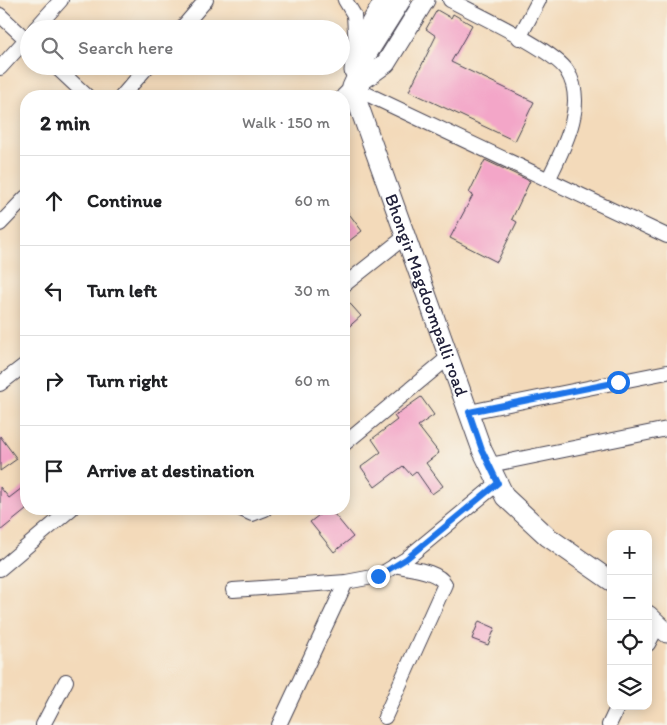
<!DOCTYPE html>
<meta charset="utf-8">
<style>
body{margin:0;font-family:Itim,sans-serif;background:#f2f2f2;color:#202124}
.controls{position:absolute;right:15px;bottom:15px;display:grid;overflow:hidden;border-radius:10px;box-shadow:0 2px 12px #0003}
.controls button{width:45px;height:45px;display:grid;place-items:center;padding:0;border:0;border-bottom:1px solid #e0e0e0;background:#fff;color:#202124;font:25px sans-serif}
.stop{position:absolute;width:15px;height:15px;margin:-11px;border:4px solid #1a73e8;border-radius:50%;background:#fff}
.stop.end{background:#1a73e8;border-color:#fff;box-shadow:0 1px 5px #0008}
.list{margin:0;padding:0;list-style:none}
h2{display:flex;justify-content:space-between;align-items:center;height:65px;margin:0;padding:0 20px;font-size:21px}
h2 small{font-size:16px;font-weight:400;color:#757577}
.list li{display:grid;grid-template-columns:32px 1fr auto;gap:15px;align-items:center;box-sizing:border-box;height:90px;padding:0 20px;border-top:1px solid #e0e0e0}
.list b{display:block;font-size:19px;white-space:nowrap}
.list em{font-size:16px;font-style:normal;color:#757577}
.icon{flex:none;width:28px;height:28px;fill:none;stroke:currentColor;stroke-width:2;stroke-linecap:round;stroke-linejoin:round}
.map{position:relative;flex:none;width:667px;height:725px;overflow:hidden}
.search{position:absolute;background:#fff;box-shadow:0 2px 12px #0003;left:20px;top:20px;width:330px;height:55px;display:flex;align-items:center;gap:12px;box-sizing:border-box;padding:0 18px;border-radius:28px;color:#757577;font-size:19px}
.panel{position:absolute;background:#fff;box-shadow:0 2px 12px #0003;left:20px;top:90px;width:330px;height:425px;border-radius:20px}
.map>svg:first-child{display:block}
</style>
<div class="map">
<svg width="667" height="725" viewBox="0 0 667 725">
<rect width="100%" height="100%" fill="#f7f3e8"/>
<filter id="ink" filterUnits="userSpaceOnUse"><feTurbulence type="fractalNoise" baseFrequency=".02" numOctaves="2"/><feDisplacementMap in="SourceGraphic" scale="10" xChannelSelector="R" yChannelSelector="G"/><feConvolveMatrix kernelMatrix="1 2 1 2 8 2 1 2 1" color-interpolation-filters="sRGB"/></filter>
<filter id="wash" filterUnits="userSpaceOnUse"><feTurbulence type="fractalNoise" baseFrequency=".0096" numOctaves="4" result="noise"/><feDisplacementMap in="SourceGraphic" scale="20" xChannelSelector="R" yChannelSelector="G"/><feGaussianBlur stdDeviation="1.12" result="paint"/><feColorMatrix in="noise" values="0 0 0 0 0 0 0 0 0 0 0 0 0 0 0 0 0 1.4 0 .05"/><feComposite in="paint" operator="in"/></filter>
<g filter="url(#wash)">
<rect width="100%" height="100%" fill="#f3daba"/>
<g id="blocks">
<g fill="#f3a6c8">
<path d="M 437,10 L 451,18 L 453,14 L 472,25 L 451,62 L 534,102 L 515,141 L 409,91 L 436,36 L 426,29 Z"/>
<path d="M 485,160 L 530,181 L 512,219 L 517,222 L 497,262 L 450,238 L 473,195 L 469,193 Z"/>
<path d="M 344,207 L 362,231 L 344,245 Z"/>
<path d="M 344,297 L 361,316 L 344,331 Z"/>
<path d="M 421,397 L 434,415 L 418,426 L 439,453 L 426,463 L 443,486 L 432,494 L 416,471 L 411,475 L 403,466 L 375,487 L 361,467 L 381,452 L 372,439 L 397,420 L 394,416 Z"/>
<path d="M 0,436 L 17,459 L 0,471 Z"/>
<path d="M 26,485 L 26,510 L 0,531 L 0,487 L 9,498 Z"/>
<path d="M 327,509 L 330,509 L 353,537 L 334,552 L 310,522 Z"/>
<path d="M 479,621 L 495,628 L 488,645 L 472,639 Z"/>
</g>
</g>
</g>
<g filter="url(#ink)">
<use href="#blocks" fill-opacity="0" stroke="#413e4e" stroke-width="1"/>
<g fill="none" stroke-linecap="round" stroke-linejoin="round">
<g stroke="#413e4e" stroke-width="16">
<g id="street">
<path d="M 345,0 L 354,15 L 356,47"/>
<path d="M 450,0 C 474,13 556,51 567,71 C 588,104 563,149 548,180"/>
<path d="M 0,15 L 29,42"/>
<path d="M 35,29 L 61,0"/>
<path d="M 181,29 L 206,0"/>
<path d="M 519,38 L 539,0"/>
<path d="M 55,66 L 87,96"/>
<path d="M 0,68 L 29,36"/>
<path d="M 122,96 L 148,66"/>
<path d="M 343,96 L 352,87 L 667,236"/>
<path d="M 0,224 L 26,197"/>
<path d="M 344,285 L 406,236"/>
<path d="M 0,384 L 26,364"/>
<path d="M 469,412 L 667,372"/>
<path d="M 344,444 L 449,357"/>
<path d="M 490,465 L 667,429"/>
<path d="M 241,509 L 252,514 L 265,509"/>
<path d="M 0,569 L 71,509"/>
<path d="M 233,590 L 346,582 L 378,576 L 406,559 L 498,483"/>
<path d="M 648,644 L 658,625"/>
<path d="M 385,717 L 445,584 C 437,570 410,569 395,565"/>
<path d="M 43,725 L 66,681"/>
<path d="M 279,725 L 346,582"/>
<path d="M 609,725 L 618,706"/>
</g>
</g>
<g stroke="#413e4e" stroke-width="21">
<g id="secondary">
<path id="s1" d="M 401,0 L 367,54 L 352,87 L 482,450 L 505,497 L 548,537 L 611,581"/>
<path d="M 354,71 L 356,47 L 385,0"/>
<path d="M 353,87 L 386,63 L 425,0"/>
<path d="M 648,615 L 667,633"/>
</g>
</g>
<use href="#street" stroke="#fff" stroke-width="14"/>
<use href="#secondary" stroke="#fff" stroke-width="19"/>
</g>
</g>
<g fill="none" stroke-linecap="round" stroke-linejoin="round" filter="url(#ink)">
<path stroke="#1a73e8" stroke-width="6" d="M 378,576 L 406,559 L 498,483 L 482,450 L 469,412 L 618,382"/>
</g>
<g text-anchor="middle" stroke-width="4.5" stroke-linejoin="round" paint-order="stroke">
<g font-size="18" fill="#22223b" stroke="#f7f3e8">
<text dy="6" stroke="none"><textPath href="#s1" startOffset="321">Bhongir Magdoompalli road</textPath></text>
</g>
</g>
</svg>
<div class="controls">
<button>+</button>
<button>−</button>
<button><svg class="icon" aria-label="locate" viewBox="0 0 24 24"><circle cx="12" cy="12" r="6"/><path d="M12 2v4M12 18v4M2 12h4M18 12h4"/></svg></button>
<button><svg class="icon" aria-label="layers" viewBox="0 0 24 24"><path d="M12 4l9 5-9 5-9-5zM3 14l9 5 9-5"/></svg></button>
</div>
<div class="stop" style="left:618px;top:382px"></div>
<div class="stop end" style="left:378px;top:576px"></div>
<div class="search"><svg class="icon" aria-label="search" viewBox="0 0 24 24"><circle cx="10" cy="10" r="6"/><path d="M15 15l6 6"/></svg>Search here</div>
<section class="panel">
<h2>2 min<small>Walk · 150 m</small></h2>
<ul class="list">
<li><svg class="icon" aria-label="ahead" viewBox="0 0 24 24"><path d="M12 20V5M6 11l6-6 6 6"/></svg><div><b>Continue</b></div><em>60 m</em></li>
<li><svg class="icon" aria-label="left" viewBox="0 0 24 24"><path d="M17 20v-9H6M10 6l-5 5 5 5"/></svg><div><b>Turn left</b></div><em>30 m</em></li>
<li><svg class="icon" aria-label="right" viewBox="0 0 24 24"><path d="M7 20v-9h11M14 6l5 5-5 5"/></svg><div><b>Turn right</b></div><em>60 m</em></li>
<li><svg class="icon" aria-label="arrive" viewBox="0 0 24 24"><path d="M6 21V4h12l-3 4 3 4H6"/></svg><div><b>Arrive at destination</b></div></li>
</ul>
</section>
</div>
